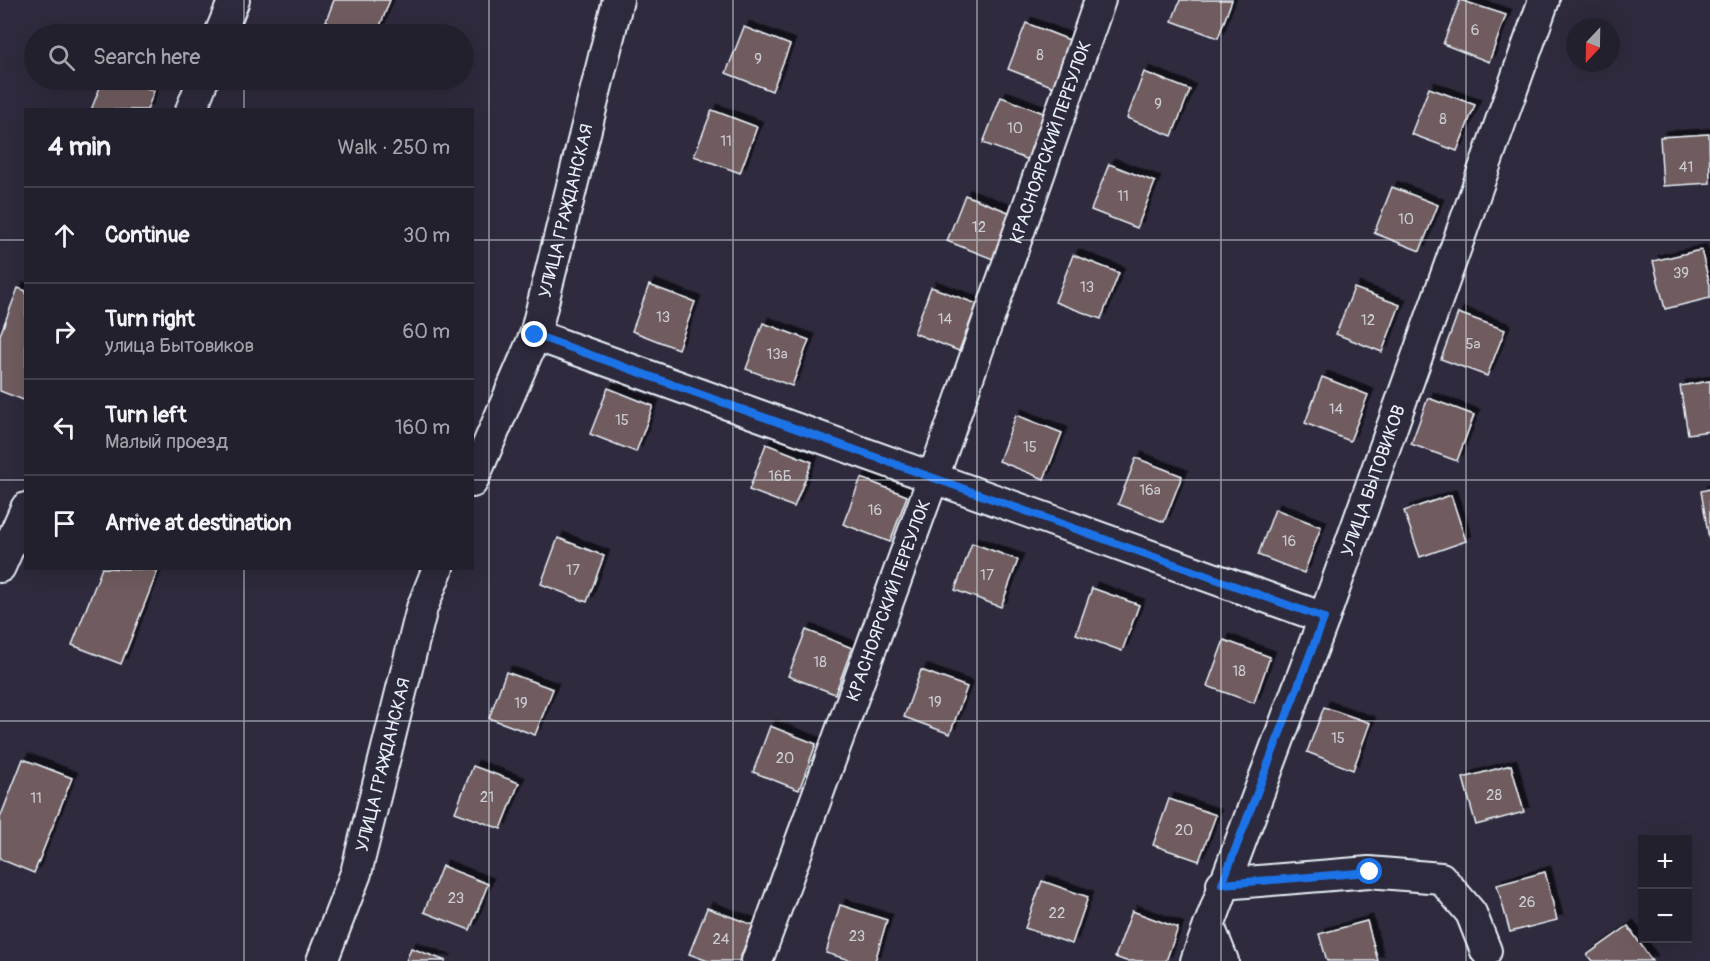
<!DOCTYPE html>
<meta charset="utf-8">
<style>
body{margin:0;font-family:Pangolin,sans-serif;background:#2b2836;color:#f1f3f6}
.controls{position:absolute;right:18px;bottom:18px;display:grid;overflow:hidden;border-radius:0px;box-shadow:0 6px 24px #0002}
.controls button{width:54px;height:54px;display:grid;place-items:center;padding:0;border:0;border-bottom:2px solid #403e4a;background:#23202e;color:#f1f3f6;font:30px sans-serif}
.compass{position:absolute;left:1566px;top:18px;width:54px;height:54px;border-radius:50%;background:#23202e;box-shadow:0 6px 24px #0002;rotate:202deg}
.stop{position:absolute;width:18px;height:18px;margin:-14px;border:4px solid #1a73e8;border-radius:50%;background:#fff}
.stop.end{background:#1a73e8;border-color:#fff;box-shadow:0 2px 6px #0008}
.list{margin:0;padding:0;list-style:none}
h2{display:flex;justify-content:space-between;align-items:center;height:78px;margin:0;padding:0 24px;font-size:26px}
h2 small{font-size:20px;font-weight:400;color:#a3a3aa}
.list li{display:grid;grid-template-columns:39px 1fr auto;gap:18px;align-items:center;box-sizing:border-box;height:96px;padding:0 24px;border-top:2px solid #403e4a}
.list b{display:block;font-size:22px;white-space:nowrap}
.list p{margin:0;font-size:20px;white-space:nowrap;color:#a3a3aa}
.list em{font-size:20px;font-style:normal;color:#a3a3aa}
.icon{flex:none;width:33px;height:33px;fill:none;stroke:currentColor;stroke-width:2;stroke-linecap:round;stroke-linejoin:round}
.map{position:relative;flex:none;width:1710px;height:961px;overflow:hidden}
.search{position:absolute;background:#23202e;box-shadow:0 6px 24px #0002;left:24px;top:24px;width:450px;height:66px;display:flex;align-items:center;gap:15px;box-sizing:border-box;padding:0 21px;border-radius:33px;color:#a3a3aa;font-size:22px}
.panel{position:absolute;background:#23202e;box-shadow:0 6px 24px #0002;left:24px;top:108px;width:450px;height:462px;border-radius:0px}
.map>svg:first-child{display:block}
</style>
<div class="map">
<svg width="1710" height="961" viewBox="0 0 1710 961">
<defs>
<filter id="shadow"><feDropShadow dx="5.5" dy="-5.5" stdDeviation="0" flood-color="#0009"/></filter>
</defs>
<rect width="100%" height="100%" fill="#2f2a3d"/>
<filter id="ink" filterUnits="userSpaceOnUse"><feTurbulence type="fractalNoise" baseFrequency=".0167" numOctaves="2"/><feDisplacementMap in="SourceGraphic" scale="12" xChannelSelector="R" yChannelSelector="G"/><feConvolveMatrix kernelMatrix="1 2 1 2 8 2 1 2 1" color-interpolation-filters="sRGB"/></filter>
<g filter="url(#ink)">
<g fill="#705c5e" stroke="#e8f1f8" stroke-width="1.5" filter="url(#shadow)">
<path d="M 334,0 L 390,0 L 377,34 L 338,34 L 323,29 Z"/>
<path d="M 1180,0 L 1232,0 L 1218,38 L 1172,21 Z"/>
<path d="M 1460,0 L 1506,15 L 1489,62 L 1443,44 Z"/>
<path d="M 1026,23 L 1072,41 L 1054,87 L 1008,69 Z"/>
<path d="M 744,27 L 790,45 L 772,91 L 726,73 Z"/>
<path d="M 1144,72 L 1190,90 L 1172,136 L 1127,118 Z"/>
<path d="M 103,80 L 125,80 L 154,91 L 147,110 L 91,110 Z"/>
<path d="M 1429,88 L 1475,105 L 1457,151 L 1411,134 Z"/>
<path d="M 1001,97 L 1046,114 L 1029,160 L 983,143 Z"/>
<path d="M 712,110 L 757,127 L 740,173 L 694,156 Z"/>
<path d="M 1709,134 L 1710,183 L 1663,186 L 1660,137 Z"/>
<path d="M 1109,164 L 1155,182 L 1137,228 L 1091,210 Z"/>
<path d="M 1392,187 L 1438,205 L 1420,251 L 1374,233 Z"/>
<path d="M 965,195 L 1011,213 L 993,259 L 947,241 Z"/>
<path d="M 1701,250 L 1710,285 L 1710,298 L 1665,309 L 1653,261 Z"/>
<path d="M 1073,255 L 1119,273 L 1101,319 L 1055,302 Z"/>
<path d="M 649,285 L 695,302 L 678,349 L 632,331 Z"/>
<path d="M 931,287 L 977,304 L 959,351 L 914,333 Z"/>
<path d="M 18,288 L 26,291 L 26,401 L 0,391 L 0,335 Z"/>
<path d="M 1354,288 L 1400,305 L 1382,352 L 1336,334 Z"/>
<path d="M 1458,313 L 1505,330 L 1487,376 L 1441,359 Z"/>
<path d="M 763,323 L 809,340 L 792,386 L 746,369 Z"/>
<path d="M 1322,377 L 1368,395 L 1350,441 L 1305,423 Z"/>
<path d="M 1710,381 L 1710,431 L 1688,434 L 1680,386 Z"/>
<path d="M 608,388 L 653,406 L 636,452 L 590,434 Z"/>
<path d="M 1428,398 L 1474,415 L 1457,461 L 1411,444 Z"/>
<path d="M 1016,415 L 1062,433 L 1044,479 L 999,461 Z"/>
<path d="M 766,444 L 812,462 L 794,507 L 749,490 Z"/>
<path d="M 1136,458 L 1182,476 L 1164,522 L 1118,504 Z"/>
<path d="M 861,478 L 907,496 L 890,542 L 843,524 Z"/>
<path d="M 1710,489 L 1710,539 L 1709,539 L 1701,491 Z"/>
<path d="M 1451,495 L 1466,541 L 1420,557 L 1404,511 Z"/>
<path d="M 1275,509 L 1321,527 L 1304,573 L 1258,555 Z"/>
<path d="M 558,538 L 604,556 L 587,602 L 541,584 Z"/>
<path d="M 972,543 L 1018,560 L 1001,607 L 955,590 Z"/>
<path d="M 102,568 L 158,570 L 121,664 L 72,645 Z"/>
<path d="M 1092,588 L 1139,605 L 1122,651 L 1076,634 Z"/>
<path d="M 806,630 L 852,648 L 835,694 L 788,676 Z"/>
<path d="M 1224,640 L 1270,657 L 1254,703 L 1207,686 Z"/>
<path d="M 921,670 L 967,687 L 950,734 L 904,717 Z"/>
<path d="M 506,672 L 553,689 L 535,735 L 489,718 Z"/>
<path d="M 1324,707 L 1370,723 L 1353,770 L 1307,752 Z"/>
<path d="M 770,726 L 816,744 L 799,790 L 753,772 Z"/>
<path d="M 23,759 L 72,778 L 34,873 L 0,859 L 0,818 Z"/>
<path d="M 1511,765 L 1524,812 L 1476,825 L 1463,778 Z"/>
<path d="M 473,766 L 519,783 L 501,829 L 455,812 Z"/>
<path d="M 1169,799 L 1216,815 L 1199,861 L 1153,845 Z"/>
<path d="M 442,866 L 488,884 L 470,930 L 424,912 Z"/>
<path d="M 1545,872 L 1557,920 L 1510,932 L 1497,885 Z"/>
<path d="M 1042,881 L 1088,897 L 1072,944 L 1025,928 Z"/>
<path d="M 840,905 L 887,920 L 875,961 L 853,961 L 826,953 Z"/>
<path d="M 707,908 L 753,925 L 739,961 L 708,961 L 689,954 Z"/>
<path d="M 1132,911 L 1178,928 L 1166,961 L 1126,961 L 1115,957 Z"/>
<path d="M 1367,921 L 1378,961 L 1327,961 L 1319,934 Z"/>
<path d="M 1628,926 L 1652,961 L 1592,961 L 1587,955 Z"/>
<path d="M 411,948 L 446,961 L 406,961 Z"/>
</g>
<g fill="none" stroke-linecap="round" stroke-linejoin="round">
<g stroke="#e8f1f8" stroke-width="34">
<g id="street">
<path d="M 220,34 L 234,0"/>
<path d="M 191,110 L 203,80"/>
<path d="M 535,335 L 1324,618"/>
<path id="s1" d="M 472,482 L 535,335 L 618,0"/>
<path d="M 0,567 L 26,508"/>
<path d="M 1222,884 L 1369,872 L 1441,878 L 1471,913 L 1486,951"/>
<path d="M 1209,926 L 1223,961"/>
<path id="s2" d="M 322,961 L 356,873 L 422,608 L 438,568"/>
<path id="s3" d="M 757,961 L 933,478 L 1100,0"/>
<path id="s4" d="M 1196,961 L 1324,618 L 1544,0"/>
</g>
</g>
<use href="#street" stroke="#2f2a3d" stroke-width="30"/>
</g>
</g>
<g fill="none" stroke-linecap="round" stroke-linejoin="round" filter="url(#ink)">
<path stroke="#1a73e8" stroke-width="8" d="M 535,335 L 1324,618 L 1222,884 L 1370,872"/>
</g>
<path fill="none" stroke="#e8f1f8" stroke-width="1.5" stroke-opacity="0.55" d="M 244,0 L 244,34M 489,0 L 489,961M 733,0 L 733,961M 977,0 L 977,961M 1221,0 L 1221,961M 1466,0 L 1466,961M 244,80 L 244,110M 0,240 L 26,240M 472,240 L 1710,240M 0,480 L 26,480M 472,480 L 1710,480M 244,568 L 244,961M 0,721 L 1710,721"/>
<g text-anchor="middle" stroke-width="4.5" stroke-linejoin="round" paint-order="stroke">
<g font-size="15" fill="#caccd2">
<text x="1475" y="35">6</text>
<text x="1040" y="60">8</text>
<text x="758" y="64">9</text>
<text x="1158" y="109">9</text>
<text x="1443" y="124">8</text>
<text x="1015" y="133">10</text>
<text x="726" y="146">11</text>
<text x="1686" y="172">41</text>
<text x="1123" y="201">11</text>
<text x="1406" y="224">10</text>
<text x="979" y="232">12</text>
<text x="1681" y="278">39</text>
<text x="1087" y="292">13</text>
<text x="663" y="322">13</text>
<text x="945" y="324">14</text>
<text x="1368" y="325">12</text>
<text x="1473" y="349">5а</text>
<text x="777" y="359">13а</text>
<text x="1336" y="414">14</text>
<text x="622" y="425">15</text>
<text x="1030" y="452">15</text>
<text x="780" y="481">16Б</text>
<text x="1150" y="495">16а</text>
<text x="875" y="515">16</text>
<text x="1289" y="546">16</text>
<text x="573" y="575">17</text>
<text x="987" y="580">17</text>
<text x="820" y="667">18</text>
<text x="1239" y="676">18</text>
<text x="935" y="707">19</text>
<text x="521" y="708">19</text>
<text x="1338" y="743">15</text>
<text x="785" y="763">20</text>
<text x="1494" y="800">28</text>
<text x="487" y="802">21</text>
<text x="36" y="803">11</text>
<text x="1184" y="835">20</text>
<text x="456" y="903">23</text>
<text x="1527" y="907">26</text>
<text x="1057" y="918">22</text>
<text x="857" y="941">23</text>
<text x="721" y="944">24</text>
</g>
<g font-size="18" fill="#e8f1f8" stroke="#2f2a3d">
<text dy="6" stroke="none"><textPath href="#s3" startOffset="870">КРАСНОЯРСКИЙ ПЕРЕУЛОК</textPath></text>
<text dy="6" stroke="none"><textPath href="#s1" startOffset="288">УЛИЦА ГРАЖДАНСКАЯ</textPath></text>
<text dy="6" stroke="none"><textPath href="#s4" startOffset="512">УЛИЦА БЫТОВИКОВ</textPath></text>
<text dy="6" stroke="none"><textPath href="#s3" startOffset="384">КРАСНОЯРСКИЙ ПЕРЕУЛОК</textPath></text>
<text dy="6" stroke="none"><textPath href="#s2" startOffset="206">УЛИЦА ГРАЖДАНСКАЯ</textPath></text>
</g>
</g>
</svg>
<div class="controls">
<button>+</button>
<button>−</button>
</div>
<svg class="compass" viewBox="-18 -18 36 36"><path d="M0-13l5 13h-10z" fill="#e53935"/><path d="M0 13l5-13h-10z" fill="#a3a3aa"/></svg>
<div class="stop" style="left:1370px;top:872px"></div>
<div class="stop end" style="left:535px;top:335px"></div>
<div class="search"><svg class="icon" aria-label="search" viewBox="0 0 24 24"><circle cx="10" cy="10" r="6"/><path d="M15 15l6 6"/></svg>Search here</div>
<section class="panel">
<h2>4 min<small>Walk · 250 m</small></h2>
<ul class="list">
<li><svg class="icon" aria-label="ahead" viewBox="0 0 24 24"><path d="M12 20V5M6 11l6-6 6 6"/></svg><div><b>Continue</b></div><em>30 m</em></li>
<li><svg class="icon" aria-label="right" viewBox="0 0 24 24"><path d="M7 20v-9h11M14 6l5 5-5 5"/></svg><div><b>Turn right</b><p>улица Бытовиков</p></div><em>60 m</em></li>
<li><svg class="icon" aria-label="left" viewBox="0 0 24 24"><path d="M17 20v-9H6M10 6l-5 5 5 5"/></svg><div><b>Turn left</b><p>Малый проезд</p></div><em>160 m</em></li>
<li><svg class="icon" aria-label="arrive" viewBox="0 0 24 24"><path d="M6 21V4h12l-3 4 3 4H6"/></svg><div><b>Arrive at destination</b></div></li>
</ul>
</section>
</div>
